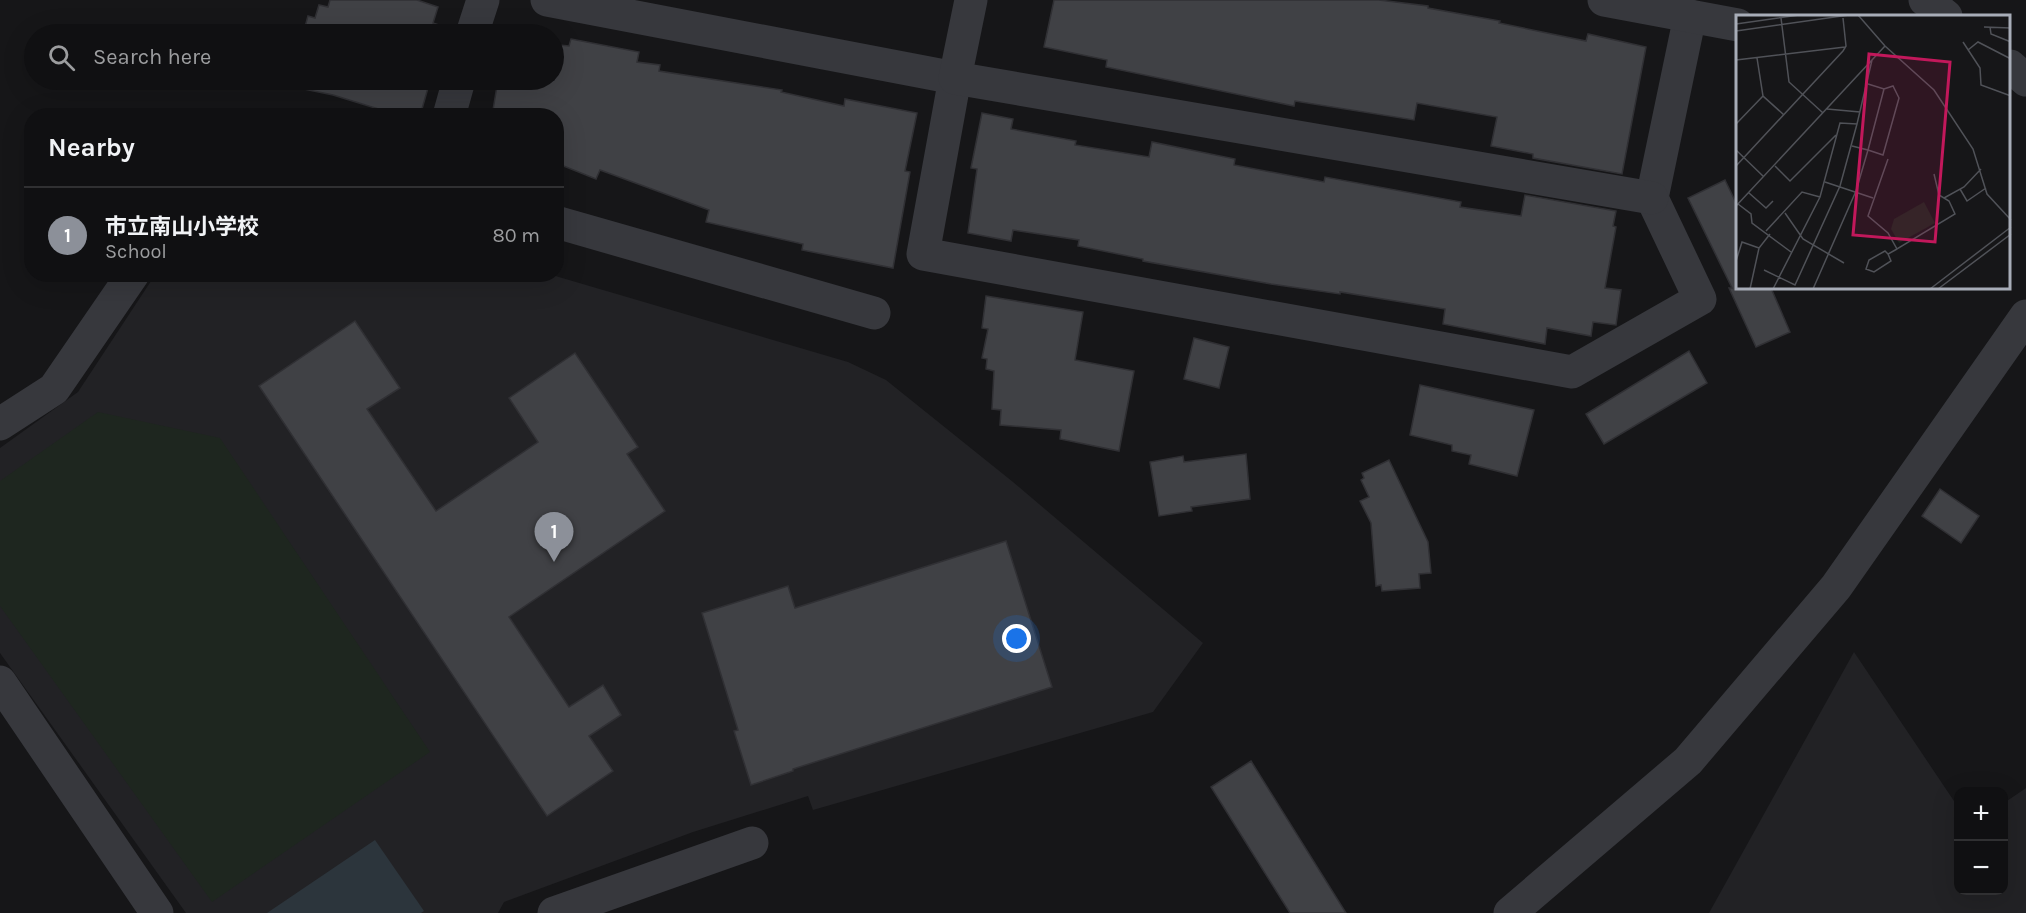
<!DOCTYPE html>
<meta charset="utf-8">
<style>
body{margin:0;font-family:Karla,"Noto Sans JP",sans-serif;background:#19191b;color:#f1f3f6}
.controls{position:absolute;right:18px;bottom:18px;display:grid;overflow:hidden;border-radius:12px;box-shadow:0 6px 24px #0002}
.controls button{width:54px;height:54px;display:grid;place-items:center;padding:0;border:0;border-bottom:2px solid #303032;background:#101012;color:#f1f3f6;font:30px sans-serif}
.you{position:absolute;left:1017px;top:639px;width:21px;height:21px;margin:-15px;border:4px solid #fff;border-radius:50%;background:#1a73e8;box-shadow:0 0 0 9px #1a73e833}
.badge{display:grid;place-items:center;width:39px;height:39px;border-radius:50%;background:#8c9099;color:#fff;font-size:20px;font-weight:700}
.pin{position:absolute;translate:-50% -50px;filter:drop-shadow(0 2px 3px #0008)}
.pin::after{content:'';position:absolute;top:32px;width:21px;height:18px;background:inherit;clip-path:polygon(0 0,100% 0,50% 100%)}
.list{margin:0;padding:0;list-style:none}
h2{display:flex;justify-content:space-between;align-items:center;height:78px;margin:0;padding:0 24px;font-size:26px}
h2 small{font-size:20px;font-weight:400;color:#9c9d9f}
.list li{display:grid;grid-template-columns:39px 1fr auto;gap:18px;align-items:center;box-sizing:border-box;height:96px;padding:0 24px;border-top:2px solid #303032}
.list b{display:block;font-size:22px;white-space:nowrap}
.list p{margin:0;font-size:20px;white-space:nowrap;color:#9c9d9f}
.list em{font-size:20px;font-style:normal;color:#9c9d9f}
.icon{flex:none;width:33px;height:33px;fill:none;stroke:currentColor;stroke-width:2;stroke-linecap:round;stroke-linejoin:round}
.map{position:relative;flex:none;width:2026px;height:913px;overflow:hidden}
.search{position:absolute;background:#101012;box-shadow:0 6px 24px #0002;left:24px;top:24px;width:540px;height:66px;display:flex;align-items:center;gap:15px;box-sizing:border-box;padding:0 21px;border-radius:33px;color:#9c9d9f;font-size:22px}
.panel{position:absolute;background:#101012;box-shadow:0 6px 24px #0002;left:24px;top:108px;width:540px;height:174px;border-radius:24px}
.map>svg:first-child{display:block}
</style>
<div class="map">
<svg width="2026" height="913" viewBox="0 0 2026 913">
<rect width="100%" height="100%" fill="#161618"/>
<g fill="#222225">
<path d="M 155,275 L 552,275 L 848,362 L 886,380 L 1013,482 L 1203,643 L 1153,712 L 813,810 L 808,796 L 693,832 L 504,902 L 498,913 L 186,913 L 0,653 L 0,448 L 78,392 Z"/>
<path d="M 1854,652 L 1958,807 L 1958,890 L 2004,890 L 2004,803 L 2026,788 L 2026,913 L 1709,913 Z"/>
</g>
<path fill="#1e261f" d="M 98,412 L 220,438 L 430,752 L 212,902 L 0,606 L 0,481 Z"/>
<path fill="#2c353c" d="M 375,840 L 424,911 L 421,913 L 267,913 Z"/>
<g fill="#404145" stroke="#303034" stroke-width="1.5">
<path d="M 330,0 L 417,0 L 438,7 L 433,23 L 439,25 L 436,34 L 303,34 L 308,16 L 315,18 L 319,5 L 328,7 Z"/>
<path d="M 1054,0 L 1379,0 L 1428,6 L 1428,8 L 1500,21 L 1499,23 L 1586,41 L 1588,34 L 1646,47 L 1622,174 L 1533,158 L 1533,154 L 1491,146 L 1497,117 L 1417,103 L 1414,120 L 1295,101 L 1294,106 L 1106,67 L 1107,60 L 1044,47 Z"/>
<path d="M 571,39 L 639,52 L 637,62 L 660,65 L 659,71 L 782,90 L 781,92 L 844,106 L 845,99 L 917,113 L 905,171 L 910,172 L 893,268 L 802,250 L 803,244 L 706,222 L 709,210 L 600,170 L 596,179 L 556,163 L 556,116 L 492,116 L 498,80 L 554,80 L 554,52 L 559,53 L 560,45 L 569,46 Z"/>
<path d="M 290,80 L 423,80 L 421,86 L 428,88 L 420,116 L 401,116 L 333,95 L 289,86 Z"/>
<path d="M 982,113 L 1013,119 L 1011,129 L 1076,141 L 1075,145 L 1149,157 L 1152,142 L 1235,159 L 1234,165 L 1324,182 L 1325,177 L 1461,202 L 1460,207 L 1521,216 L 1525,195 L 1616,211 L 1613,226 L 1616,227 L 1605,288 L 1621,290 L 1616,325 L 1593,322 L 1591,336 L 1547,328 L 1545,344 L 1443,324 L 1445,309 L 1340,292 L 1340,294 L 1271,284 L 1143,261 L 1143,259 L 1078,246 L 1079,240 L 1013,230 L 1011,241 L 968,233 L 977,169 L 971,168 Z"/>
<path d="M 1725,180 L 1738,207 L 1738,288 L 1771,288 L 1790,332 L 1756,347 L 1729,288 L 1732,288 L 1688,198 Z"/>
<path d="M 986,296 L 1083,312 L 1075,360 L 1134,371 L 1119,451 L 1060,439 L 1061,430 L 1000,425 L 1001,410 L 992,409 L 994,371 L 986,369 L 987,359 L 982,358 L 988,329 L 982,328 Z"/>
<path d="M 355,321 L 400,388 L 367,409 L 436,511 L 538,442 L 509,398 L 575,353 L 638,447 L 627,454 L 665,511 L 509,617 L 569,707 L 603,685 L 621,715 L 589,736 L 613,771 L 547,816 L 259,386 Z"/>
<path d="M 1194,338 L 1229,347 L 1219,388 L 1184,379 Z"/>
<path d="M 1689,351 L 1707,383 L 1604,444 L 1586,414 Z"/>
<path d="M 1420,385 L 1534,410 L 1517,476 L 1469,464 L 1471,455 L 1452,451 L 1452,445 L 1410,435 Z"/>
<path d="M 1246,454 L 1250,499 L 1191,507 L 1192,511 L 1159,516 L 1150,462 L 1183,456 L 1184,462 Z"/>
<path d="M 1389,460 L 1428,542 L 1431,573 L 1419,574 L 1420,588 L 1382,591 L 1381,585 L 1376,586 L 1371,523 L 1360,501 L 1369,497 L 1361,480 L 1364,478 L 1362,473 Z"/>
<path d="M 1940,489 L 1979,516 L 1961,543 L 1922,516 Z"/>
<path d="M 1006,541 L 1052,687 L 793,769 L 793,771 L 751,785 L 734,731 L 738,730 L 702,613 L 788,586 L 795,608 Z"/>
<path d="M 1251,761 L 1346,913 L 1290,913 L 1211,787 Z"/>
</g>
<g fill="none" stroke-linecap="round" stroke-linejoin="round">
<g stroke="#37383d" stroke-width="33">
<path d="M 547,0 L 955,78 L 923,254 L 1572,372 L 1700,299 L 1652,198 L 1690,16"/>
<path d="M 971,0 L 955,78 L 1652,198"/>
<path d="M 1604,0 L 1738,25"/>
<path d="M 1925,0 L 1946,16"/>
<path d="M 472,34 L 483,0"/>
<path d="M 2010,66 L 2026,80"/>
<path d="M 449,116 L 459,80"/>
<path d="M 556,222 L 874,313"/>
<path d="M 0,424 L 54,389 L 133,274"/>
<path d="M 0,682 L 157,913"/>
<path d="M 554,913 L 752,843"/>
<path d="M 1510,913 L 1688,761 L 1836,587 L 2026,316"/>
</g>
</g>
<g transform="translate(1736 15)">
<rect width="274" height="274" fill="#161618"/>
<path d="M 188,187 L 199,208 L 163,228 L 155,214 L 158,204 Z" fill="#1e261f"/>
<path fill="none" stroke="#505258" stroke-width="1.5" d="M 122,0 L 149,31 L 198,75 L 237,134 L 251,179 L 275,205M 45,3 L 53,67 L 87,98M 0,9 L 63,0M 248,12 L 275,13M 254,12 L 255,19 L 275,27M 0,16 L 113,0M 227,27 L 244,53 L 245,70 L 275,81M 232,35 L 242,27 L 275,44M 21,43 L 27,81 L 48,100M 0,45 L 109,32M 91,94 L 124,97M 0,109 L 27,81M 116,131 L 132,135 L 148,74M 0,135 L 28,162M 152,144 L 132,201 L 152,218 L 161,234 L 219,199 L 213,186 L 203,180 L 198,159M 0,151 L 107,36 L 110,31 L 107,3M 39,151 L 54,166 L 100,120M 89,167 L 137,183M 224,174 L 231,186 L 250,173M 13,178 L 30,193 L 37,186M 208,183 L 228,172 L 245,154M 2,189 L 15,199 L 16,208 L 55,237M 0,191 L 149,31M 49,198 L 67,224 L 108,248M 30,216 L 66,177 L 84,182M 152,239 L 149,236 L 133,245 L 130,254 L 138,257 L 155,246 L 152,239 L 161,234M 0,246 L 6,227 L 23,233M 28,255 L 59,270 L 104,171 L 121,109M 14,274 L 23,233 L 34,219M 37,274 L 84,182 L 104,108 L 121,109 L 136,45M 77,274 L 120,176 L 132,135 L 147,140 L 163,83 L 157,71 L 148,74 L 132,69M 194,274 L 275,212M 202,274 L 275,219"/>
<path fill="#c2185b" fill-opacity="0.15" stroke="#c2185b" stroke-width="3" d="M 133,39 L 214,47 L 199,227 L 117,220 Z"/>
<rect width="274" height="274" fill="none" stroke="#a8adb8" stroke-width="3"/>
</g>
</svg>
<div class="controls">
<button>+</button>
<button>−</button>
</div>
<div class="you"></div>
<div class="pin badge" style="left:554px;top:562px">1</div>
<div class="search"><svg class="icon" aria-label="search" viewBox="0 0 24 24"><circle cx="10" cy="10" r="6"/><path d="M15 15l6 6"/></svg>Search here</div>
<section class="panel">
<h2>Nearby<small></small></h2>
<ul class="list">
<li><span class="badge">1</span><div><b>市立南山小学校</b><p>School</p></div><em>80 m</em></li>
</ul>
</section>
</div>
